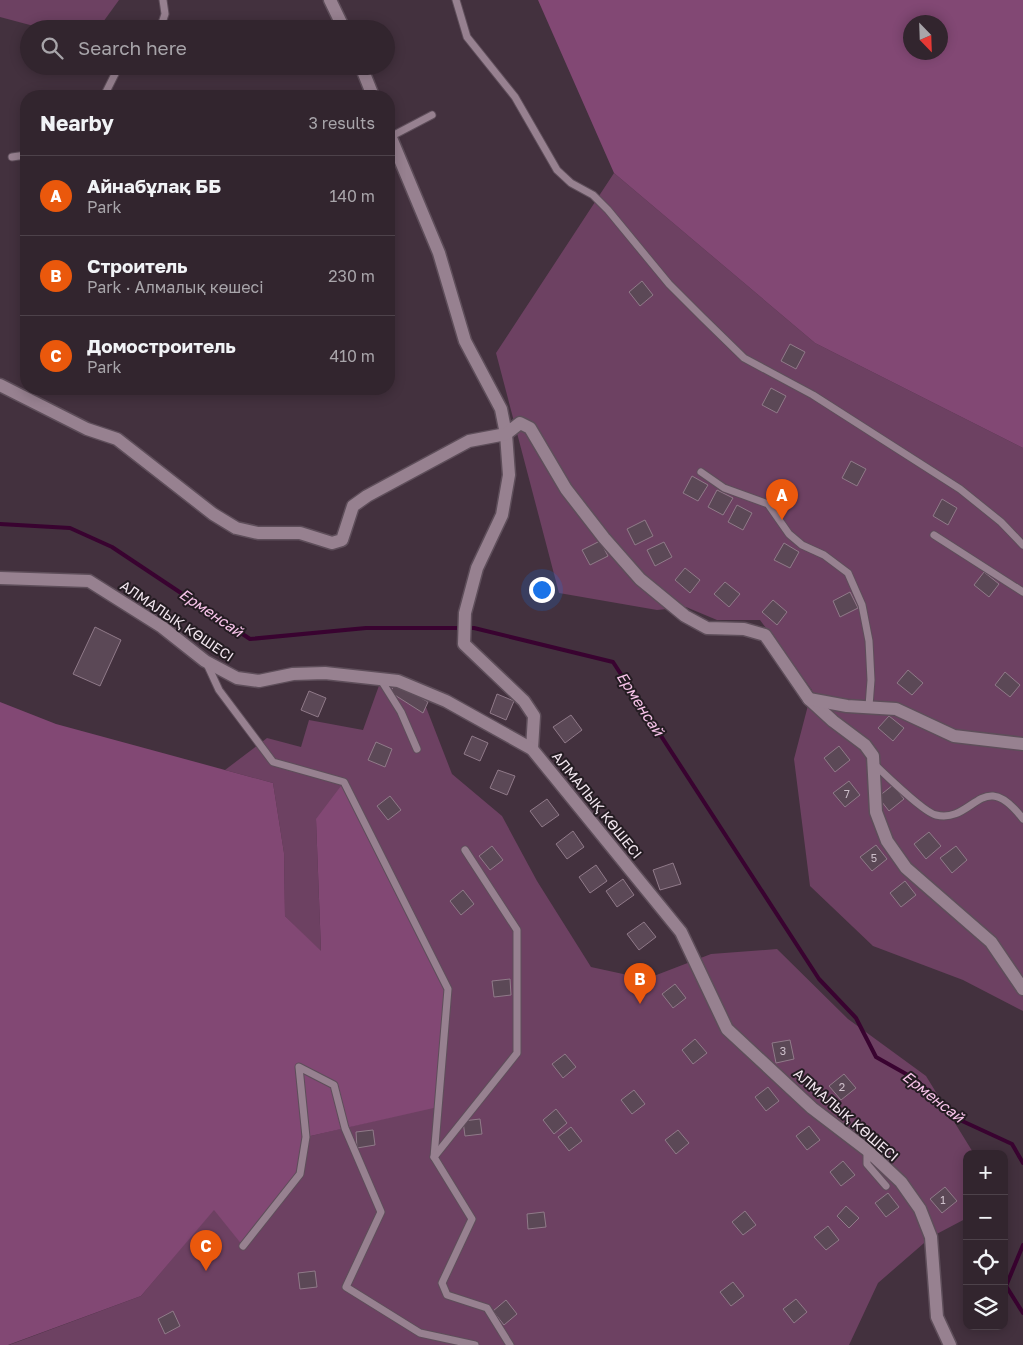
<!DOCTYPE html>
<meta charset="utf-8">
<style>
body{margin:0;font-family:"Golos Text",sans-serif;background:#3d313a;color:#f1f3f6}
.controls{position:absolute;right:15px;bottom:15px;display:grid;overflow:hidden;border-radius:10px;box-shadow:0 2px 12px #0003}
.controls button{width:45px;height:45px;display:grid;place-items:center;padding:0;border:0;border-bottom:1px solid #4d424a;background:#32252e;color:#f1f3f6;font:25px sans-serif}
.compass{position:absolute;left:903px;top:15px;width:45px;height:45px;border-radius:50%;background:#32252e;box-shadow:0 2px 12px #0003;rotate:157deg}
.you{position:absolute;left:541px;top:589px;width:18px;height:18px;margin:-12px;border:4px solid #fff;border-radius:50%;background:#1a73e8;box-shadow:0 0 0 8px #1a73e833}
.badge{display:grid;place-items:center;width:32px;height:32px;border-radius:50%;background:#ea580c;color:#fff;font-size:16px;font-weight:700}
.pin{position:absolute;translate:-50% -41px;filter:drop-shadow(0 1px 2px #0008)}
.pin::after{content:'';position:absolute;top:26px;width:18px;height:15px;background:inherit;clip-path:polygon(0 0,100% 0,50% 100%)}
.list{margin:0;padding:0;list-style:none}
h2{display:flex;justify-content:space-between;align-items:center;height:65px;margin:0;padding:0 20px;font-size:21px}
h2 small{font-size:16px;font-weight:400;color:#a8a5aa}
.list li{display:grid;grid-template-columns:32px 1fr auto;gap:15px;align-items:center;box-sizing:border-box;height:80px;padding:0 20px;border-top:1px solid #4d424a}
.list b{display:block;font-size:19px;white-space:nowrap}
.list p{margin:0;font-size:16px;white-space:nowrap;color:#a8a5aa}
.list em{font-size:16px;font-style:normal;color:#a8a5aa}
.icon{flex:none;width:28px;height:28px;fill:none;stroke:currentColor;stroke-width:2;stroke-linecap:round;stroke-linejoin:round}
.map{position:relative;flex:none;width:1023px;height:1345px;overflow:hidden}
.search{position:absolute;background:#32252e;box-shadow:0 2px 12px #0003;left:20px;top:20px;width:375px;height:55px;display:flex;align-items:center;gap:12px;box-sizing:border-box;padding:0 18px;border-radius:28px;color:#a8a5aa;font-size:19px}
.panel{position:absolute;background:#32252e;box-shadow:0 2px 12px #0003;left:20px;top:90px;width:375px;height:305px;border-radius:20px}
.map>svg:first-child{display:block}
</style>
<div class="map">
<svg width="1023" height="1345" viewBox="0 0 1023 1345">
<rect width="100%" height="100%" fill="#43313e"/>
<g fill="#6d4162">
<path d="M 0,0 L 119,0 L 98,29 L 45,29 L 0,17 Z"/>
<path d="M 614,173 L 815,343 L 1023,448 L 1023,1011 L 963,980 L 873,946 L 810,886 L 794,759 L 812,690 L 760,620 L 717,620 L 686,607 L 657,610 L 559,593 L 496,353 Z"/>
<path d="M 381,680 L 419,689 L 452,774 L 502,816 L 537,881 L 591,967 L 646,979 L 711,954 L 777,949 L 848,1019 L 926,1076 L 974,1154 L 967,1154 L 967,1218 L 931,1237 L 878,1283 L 849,1345 L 9,1345 L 141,1296 L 214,1209 L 243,1245 L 306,1137 L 438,1106 L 316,819 L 321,952 L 285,916 L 284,853 L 273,783 L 225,770 L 267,738 L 301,747 L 309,720 L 363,730 Z"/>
</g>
<g fill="#824874" fill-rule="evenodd">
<path d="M 538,0 L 1023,0 L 1023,448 L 815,343 L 614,173 ZM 910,22 L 940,22 L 940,52 L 910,52 Z"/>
<path d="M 0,702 L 56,724 L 273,783 L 284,853 L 285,916 L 321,951 L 316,819 L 344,782 L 448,989 L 438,1107 L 306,1137 L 300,1174 L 243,1246 L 214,1210 L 141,1296 L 8,1345 L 0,1345 Z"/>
</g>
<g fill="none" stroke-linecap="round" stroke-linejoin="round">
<g stroke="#390330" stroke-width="4">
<path d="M 0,524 L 70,528 L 112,547 L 250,639 L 366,628 L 474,628 L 613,662 L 819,979 L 856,1018 L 876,1057 L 915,1079 L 960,1120 L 1012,1144 L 1023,1163"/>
<path d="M 1023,1245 L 1006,1286 L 1023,1313"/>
</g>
</g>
<g fill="#5b4856" stroke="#907a89">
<path d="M 642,281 L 653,295 L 640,306 L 629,292 Z"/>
<path d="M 790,344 L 805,352 L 796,369 L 781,361 Z"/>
<path d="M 771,388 L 786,396 L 777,413 L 762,405 Z"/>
<path d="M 851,461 L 866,469 L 857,486 L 842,478 Z"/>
<path d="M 692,476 L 708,485 L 698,501 L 683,493 Z"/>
<path d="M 717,490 L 733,498 L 723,515 L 708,507 Z"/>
<path d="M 942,499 L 957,508 L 948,525 L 933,516 Z"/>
<path d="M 737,505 L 752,513 L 743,530 L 728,522 Z"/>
<path d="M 645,520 L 653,536 L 635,545 L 627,529 Z"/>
<path d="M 600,541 L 608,556 L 590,565 L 582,550 Z"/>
<path d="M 664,542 L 672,557 L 655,566 L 647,550 Z"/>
<path d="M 784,543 L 799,552 L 790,568 L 774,560 Z"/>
<path d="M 685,568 L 700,580 L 690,593 L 675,580 Z"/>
<path d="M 984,572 L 999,584 L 989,597 L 974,585 Z"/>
<path d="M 725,582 L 740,594 L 729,607 L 714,594 Z"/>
<path d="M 850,592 L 858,608 L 840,617 L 833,601 Z"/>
<path d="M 773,600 L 787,612 L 777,625 L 762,612 Z"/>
<path d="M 95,627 L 121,640 L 100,686 L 73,674 Z"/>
<path d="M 908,670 L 923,683 L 912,695 L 897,683 Z"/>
<path d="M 1005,672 L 1020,685 L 1010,697 L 995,685 Z"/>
<path d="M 396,683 L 428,702 L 423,713 L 390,692 Z"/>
<path d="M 309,691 L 326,698 L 318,717 L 301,710 Z"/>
<path d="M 497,694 L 514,701 L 506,720 L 490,713 Z"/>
<path d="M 571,715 L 582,730 L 565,743 L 553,727 Z"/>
<path d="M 889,716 L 904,728 L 893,741 L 878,728 Z"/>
<path d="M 472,736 L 488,743 L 480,761 L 464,754 Z"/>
<path d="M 376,742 L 392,749 L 385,767 L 368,760 Z"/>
<path d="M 839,746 L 850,760 L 835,772 L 824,758 Z"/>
<path d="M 498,770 L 515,776 L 507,795 L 490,788 Z"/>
<path d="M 849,781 L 860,795 L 845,807 L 833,793 Z"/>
<path d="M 893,785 L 904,799 L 889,811 L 878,797 Z"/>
<path d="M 390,796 L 401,810 L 388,820 L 377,806 Z"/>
<path d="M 547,799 L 559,815 L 542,827 L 530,811 Z"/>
<path d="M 573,831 L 584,847 L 567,859 L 556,844 Z"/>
<path d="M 929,832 L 941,846 L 926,859 L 914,844 Z"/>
<path d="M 876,845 L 887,859 L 872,871 L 860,857 Z"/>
<path d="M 492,846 L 503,860 L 490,870 L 479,856 Z"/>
<path d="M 956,846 L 967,860 L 952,873 L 940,858 Z"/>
<path d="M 673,863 L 681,884 L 660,890 L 653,870 Z"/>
<path d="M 596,865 L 607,881 L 590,893 L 579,877 Z"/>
<path d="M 623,879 L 634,895 L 617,907 L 606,891 Z"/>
<path d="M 905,881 L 916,895 L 901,907 L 890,893 Z"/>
<path d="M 463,890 L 474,904 L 461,915 L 450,901 Z"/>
<path d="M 644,922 L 656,937 L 639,950 L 627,934 Z"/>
<path d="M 510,979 L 511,995 L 494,997 L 492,981 Z"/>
<path d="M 675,984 L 686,998 L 673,1008 L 662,994 Z"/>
<path d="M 695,1039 L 707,1053 L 693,1064 L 682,1050 Z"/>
<path d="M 790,1040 L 794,1059 L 776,1063 L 772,1043 Z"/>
<path d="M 565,1054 L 576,1067 L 563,1078 L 552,1064 Z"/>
<path d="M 844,1074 L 856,1088 L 841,1100 L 829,1086 Z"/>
<path d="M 768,1087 L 779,1101 L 766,1111 L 755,1097 Z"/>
<path d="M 634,1090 L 645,1104 L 632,1114 L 621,1100 Z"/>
<path d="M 556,1109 L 567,1123 L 554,1134 L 543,1120 Z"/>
<path d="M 480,1119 L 482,1134 L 465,1136 L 463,1121 Z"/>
<path d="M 809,1126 L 820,1140 L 807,1150 L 796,1136 Z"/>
<path d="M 571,1127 L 582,1141 L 569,1151 L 558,1137 Z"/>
<path d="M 373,1130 L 375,1145 L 357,1148 L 356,1132 Z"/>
<path d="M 678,1130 L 689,1143 L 676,1154 L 665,1140 Z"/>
<path d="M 843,1161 L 855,1175 L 841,1186 L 830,1172 Z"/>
<path d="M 945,1187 L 957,1201 L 942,1213 L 930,1199 Z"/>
<path d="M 888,1193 L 899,1207 L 886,1217 L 875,1203 Z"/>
<path d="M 846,1206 L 859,1218 L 849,1228 L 837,1216 Z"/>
<path d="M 745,1211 L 756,1225 L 743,1235 L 732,1222 Z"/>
<path d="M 544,1212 L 546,1227 L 528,1229 L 527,1214 Z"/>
<path d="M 828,1226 L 839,1240 L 826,1250 L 814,1237 Z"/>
<path d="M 315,1271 L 317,1287 L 300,1289 L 298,1273 Z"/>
<path d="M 733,1282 L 744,1296 L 731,1306 L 720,1292 Z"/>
<path d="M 796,1299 L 807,1312 L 794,1323 L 783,1309 Z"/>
<path d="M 506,1300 L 517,1314 L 504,1325 L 493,1311 Z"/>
<path d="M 173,1311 L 180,1326 L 165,1334 L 158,1319 Z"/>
</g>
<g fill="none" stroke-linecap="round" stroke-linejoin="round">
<g stroke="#5e4e5a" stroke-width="9">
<g id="lane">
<path d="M 456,0 L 467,37 L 515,97 L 557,170 L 571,183 L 593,195 L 608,210 L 669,284 L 702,317 L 744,358 L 813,395 L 960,489 L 1001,522 L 1023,545"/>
<path d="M 160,29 L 165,14 L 163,0"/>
<path d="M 104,96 L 119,66"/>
<path d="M 390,137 L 432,115"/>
<path d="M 12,157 L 26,155"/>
<path d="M 701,472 L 724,488 L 768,504 L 789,534 L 802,545 L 824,555 L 848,573 L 862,605 L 869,641 L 871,680 L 869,706"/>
<path d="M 934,535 L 1023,592"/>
<path d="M 207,664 L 219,690 L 273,762 L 344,782 L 448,989 L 434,1157 L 472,1219 L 442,1283 L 447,1295 L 487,1308 L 510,1345"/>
<path d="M 381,680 L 401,712 L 417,749"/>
<path d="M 873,763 C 885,774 923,812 936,815 C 974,824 982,765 1023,819"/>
<path d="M 867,1150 L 867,1164 L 886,1186"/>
<path d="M 434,1157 L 517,1053 L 517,930 L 465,850"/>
<path d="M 243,1246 L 300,1174 L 306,1137 L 299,1067 L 334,1085 L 345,1128 L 381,1212 L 346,1287 L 420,1333 L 475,1345"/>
</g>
</g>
<g stroke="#5e4e5a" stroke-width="15">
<g id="street">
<path d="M 330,0 L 344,29"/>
<path d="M 361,66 L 373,96"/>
<path d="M 389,133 L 439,253 L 465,341 L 501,409 L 506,434 L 509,475 L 502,515 L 477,568 L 465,613 L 464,644 L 524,701 L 534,716 L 532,749"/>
<path d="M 0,385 L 87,429 L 117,439 L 213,514 L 236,528 L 258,533 L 300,533 L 332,543 L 342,540 L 353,506 L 367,496 L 469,441 L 506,434 L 520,423 L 530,428 L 566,489 L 604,538 L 640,579 L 685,616 L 707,628 L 744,629 L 765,635 L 809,699 L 833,721 L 865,745 L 873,756 L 876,812 L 887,841 L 906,868 L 991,942 L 1023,989"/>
<path d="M 0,578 L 89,581 L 162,627 L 205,661 L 237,678 L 259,681 L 293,674 L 325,673 L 398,681 L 446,701 L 532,749 L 681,932 L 727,1029 L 812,1108 L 867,1150 L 901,1182 L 920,1209 L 931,1237 L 937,1317 L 950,1345"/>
<path d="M 809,699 L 847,706 L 896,709 L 954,736 L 1023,744"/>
</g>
</g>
<use href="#lane" stroke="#978190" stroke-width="7"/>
<use href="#street" stroke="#978190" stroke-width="12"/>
</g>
<g text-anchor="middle" stroke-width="4" stroke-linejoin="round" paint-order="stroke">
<g font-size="11" fill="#cdbfca">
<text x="847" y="798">7</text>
<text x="874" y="862">5</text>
<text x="783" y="1055">3</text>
<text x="842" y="1091">2</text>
<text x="943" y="1204">1</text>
</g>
<g font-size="14" fill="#f3e7f0" stroke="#241c22">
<text transform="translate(177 621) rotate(34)" y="5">АЛМАЛЫҚ КӨШЕСІ</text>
<text transform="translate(597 805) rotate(51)" y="5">АЛМАЛЫҚ КӨШЕСІ</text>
<text transform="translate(846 1115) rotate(41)" y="5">АЛМАЛЫҚ КӨШЕСІ</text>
</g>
<g font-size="15" font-style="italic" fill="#f8c4ea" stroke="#241c22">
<text transform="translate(211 613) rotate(34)" y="5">Ерменсай</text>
<text transform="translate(640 704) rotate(57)" y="5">Ерменсай</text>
<text transform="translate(933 1097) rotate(38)" y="5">Ерменсай</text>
</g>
</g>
</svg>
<div class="controls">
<button>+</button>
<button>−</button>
<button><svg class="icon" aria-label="locate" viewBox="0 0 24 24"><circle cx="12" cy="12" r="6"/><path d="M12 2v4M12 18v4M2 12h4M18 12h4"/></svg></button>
<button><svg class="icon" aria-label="layers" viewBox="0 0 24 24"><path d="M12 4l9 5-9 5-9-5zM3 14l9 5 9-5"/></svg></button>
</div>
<svg class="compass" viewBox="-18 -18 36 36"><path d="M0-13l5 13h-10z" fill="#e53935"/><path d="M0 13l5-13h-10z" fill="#a8a5aa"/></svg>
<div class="you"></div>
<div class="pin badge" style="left:782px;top:520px">A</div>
<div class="pin badge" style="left:640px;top:1004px">B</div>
<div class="pin badge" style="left:206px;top:1271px">C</div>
<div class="search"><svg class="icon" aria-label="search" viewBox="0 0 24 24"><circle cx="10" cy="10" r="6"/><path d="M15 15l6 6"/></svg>Search here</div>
<section class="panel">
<h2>Nearby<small>3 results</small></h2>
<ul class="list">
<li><span class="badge">A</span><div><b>Айнабұлақ ББ</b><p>Park</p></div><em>140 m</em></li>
<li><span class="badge">B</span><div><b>Строитель</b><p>Park · Алмалық көшесі</p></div><em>230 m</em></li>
<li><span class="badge">C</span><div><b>Домостроитель</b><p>Park</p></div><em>410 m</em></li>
</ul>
</section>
</div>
